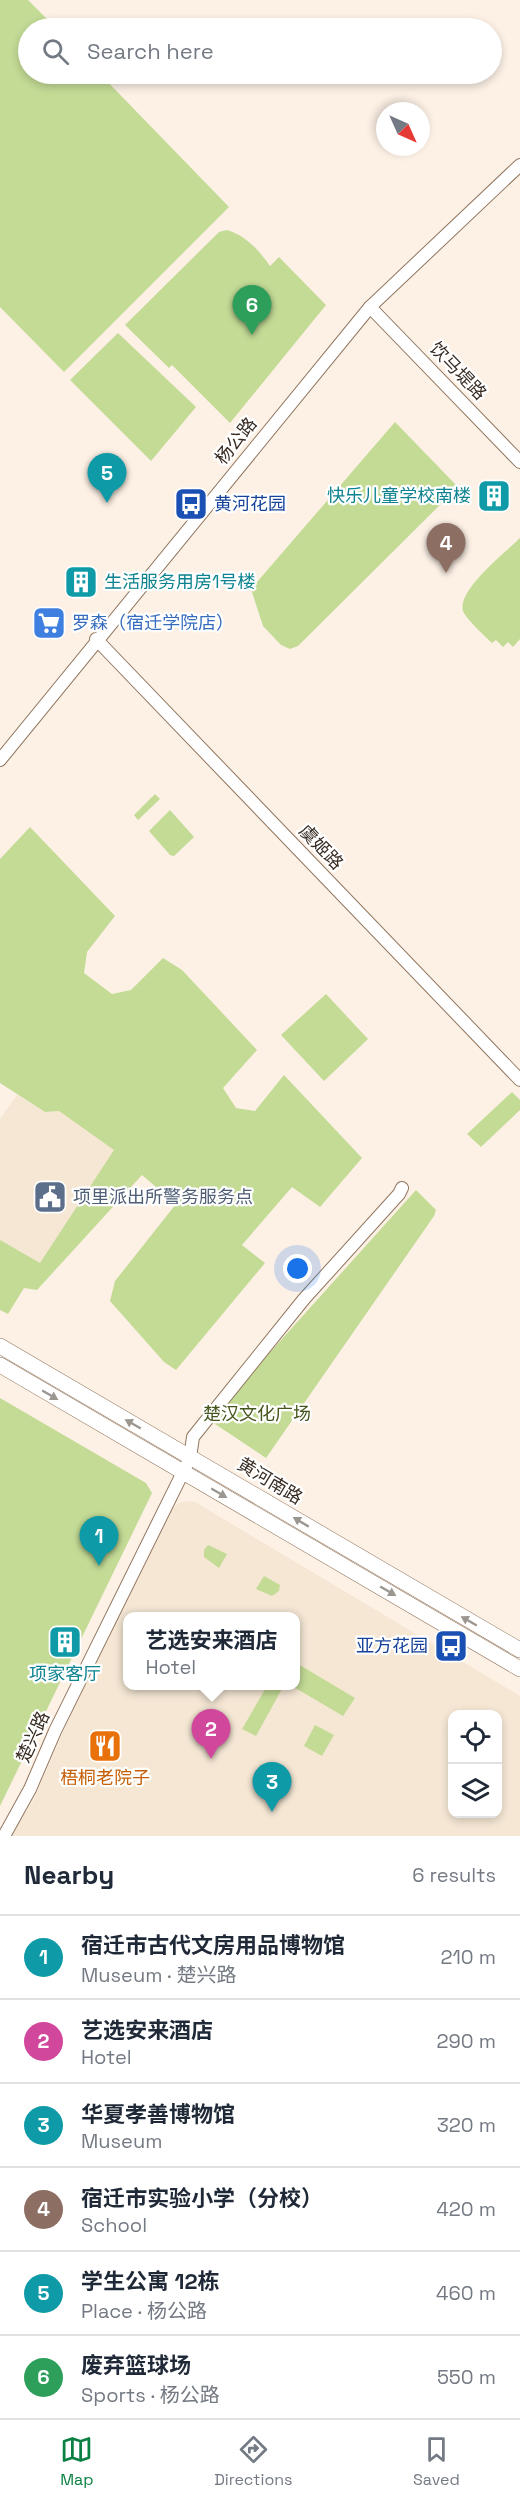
<!DOCTYPE html>
<meta charset="utf-8">
<style>
body{margin:0;font-family:"Space Grotesk","Noto Sans SC",sans-serif;background:#f6f6f7;color:#1f2937}
.controls{position:absolute;right:18px;bottom:18px;display:grid;overflow:hidden;border-radius:12px;box-shadow:0 3px 9px #0003}
.controls button{width:54px;height:54px;display:grid;place-items:center;padding:0;border:0;border-bottom:2px solid #e0e1e3;background:#fff;color:#1f2937;font:30px sans-serif}
.compass{position:absolute;left:376px;top:102px;width:54px;height:54px;border-radius:50%;background:#fff;box-shadow:0 3px 9px #0003;rotate:135deg}
.you{position:absolute;left:298px;top:1269px;width:21px;height:21px;margin:-15px;border:4px solid #fff;border-radius:50%;background:#1a73e8;box-shadow:0 0 0 9px #1a73e833}
.badge{display:grid;place-items:center;width:39px;height:39px;border-radius:50%;background:#0b8043;color:#fff;font-size:20px;font-weight:700}
.pin{position:absolute;translate:-50% -50px;filter:drop-shadow(0 2px 3px #0008)}
.pin::after{content:'';position:absolute;top:32px;width:21px;height:18px;background:inherit;clip-path:polygon(0 0,100% 0,50% 100%)}
.popup{position:absolute;left:123px;top:1612px;width:177px;height:78px;box-sizing:border-box;display:grid;place-content:center;border-radius:12px;background:#fff;filter:drop-shadow(0 2px 4px #0005);font-size:20px;white-space:nowrap;color:#747a83}
.popup b{font-size:22px;color:#1f2937}
.popup::after{content:'';position:absolute;left:50%;top:100%;margin-left:-12px;border:12px solid transparent;border-top-color:#fff}
.list{margin:0;padding:0;list-style:none}
h2{display:flex;justify-content:space-between;align-items:center;height:78px;margin:0;padding:0 24px;font-size:26px}
h2 small{font-size:20px;font-weight:400;color:#747a83}
.list li{display:grid;grid-template-columns:39px 1fr auto;gap:18px;align-items:center;box-sizing:border-box;height:84px;padding:0 24px;border-top:2px solid #e0e1e3}
.list b{display:block;font-size:22px;white-space:nowrap}
.list p{margin:0;font-size:20px;white-space:nowrap;color:#747a83}
.list em{font-size:20px;font-style:normal;color:#747a83}
.icon{flex:none;width:33px;height:33px;fill:none;stroke:currentColor;stroke-width:2;stroke-linecap:round;stroke-linejoin:round}
.map{position:relative;flex:none;width:520px;height:1836px;overflow:hidden}
.search{position:absolute;background:#fff;box-shadow:0 3px 9px #0003;left:18px;right:18px;top:18px;height:66px;display:flex;align-items:center;gap:15px;box-sizing:border-box;padding:0 21px;border-radius:33px;color:#747a83;font-size:22px}
.sheet{height:582px;background:#fff}
nav{display:flex;justify-content:space-around;align-items:center;box-sizing:border-box;height:84px;border-top:2px solid #e0e1e3;background:#fff;font-size:16px;color:#747a83}
nav a{display:grid;justify-items:center;gap:3px}
nav .on{color:#0b8043}
.map>svg:first-child{display:block}
</style>
<div class="map">
<svg width="520" height="1836" viewBox="0 0 520 1836">
<rect width="100%" height="100%" fill="#fdf1e6"/>
<g fill="#f5e7d4" fill-rule="evenodd">
<path d="M 17,1095 L 45,1112 L 59,1111 L 115,1150 L 40,1264 L 0,1240 L 0,1119 Z"/>
<path d="M 188,1501 L 195,1502 L 520,1696 L 520,1836 L 11,1836 L 34,1799 L 77,1699 L 170,1511 L 179,1503 ZM 127,1616 L 295,1616 L 295,1686 L 127,1686 ZM 452,1714 L 498,1714 L 498,1814 L 452,1814 Z"/>
</g>
<g fill="#c3db95">
<path d="M 0,0 L 28,0 L 56,28 L 28,28 L 28,74 L 100,74 L 229,207 L 64,372 L 0,307 Z"/>
<path d="M 227,230 C 246,236 258,249 270,266 L 279,257 L 326,305 L 230,423 L 172,365 L 169,368 L 125,325 L 219,232 Z"/>
<path d="M 118,333 L 196,407 L 151,461 L 70,380 Z"/>
<path d="M 395,422 L 458,487 L 298,646 L 290,649 L 281,645 L 263,626 L 251,589 Z"/>
<path d="M 520,538 L 520,639 L 513,647 L 508,642 L 503,647 L 496,640 L 492,643 C 485,636 466,619 463,611 C 457,590 506,552 520,538 Z"/>
<path d="M 155,794 L 160,799 L 138,820 L 134,815 Z"/>
<path d="M 170,810 L 194,837 L 174,856 L 170,855 L 149,831 Z"/>
<path d="M 30,827 L 115,916 L 87,952 L 84,973 L 112,994 L 131,990 L 163,958 L 182,970 L 257,1050 L 223,1088 L 236,1108 L 255,1111 L 284,1075 L 362,1158 L 320,1207 L 292,1187 L 242,1245 L 265,1263 L 176,1370 L 164,1362 L 110,1301 L 115,1281 L 176,1204 L 142,1175 L 37,1290 L 24,1288 L 8,1314 L 0,1310 L 0,1240 L 40,1263 L 114,1150 L 59,1111 L 45,1112 L 0,1083 L 0,859 Z"/>
<path d="M 326,994 L 368,1039 L 324,1081 L 281,1035 Z"/>
<path d="M 512,1092 L 520,1100 L 520,1110 L 481,1147 L 467,1134 Z"/>
<path d="M 416,1190 L 436,1210 L 434,1216 L 266,1458 L 209,1420 Z"/>
<path d="M 0,1398 L 146,1483 L 152,1493 L 0,1806 Z"/>
<path d="M 208,1545 L 227,1554 L 219,1568 L 204,1557 L 204,1550 Z"/>
<path d="M 264,1576 L 280,1585 L 279,1591 L 272,1596 L 256,1589 Z"/>
<path d="M 298,1664 L 355,1698 L 343,1716 L 292,1686 L 295,1686 L 295,1670 Z"/>
<path d="M 267,1686 L 283,1687 L 256,1736 L 242,1729 Z"/>
<path d="M 315,1725 L 334,1735 L 322,1756 L 304,1746 Z"/>
</g>
<g fill="none" stroke-linecap="round" stroke-linejoin="round">
<g stroke="#90755e" stroke-width="14">
<g id="minor">
<path d="M 370,307 L 520,462"/>
<path d="M 96,639 L 520,1080"/>
<path d="M 0,760 L 370,307 L 520,165"/>
<path d="M 4,1836 L 30,1789 L 55,1731 L 190,1458 L 193,1437 L 304,1299 L 399,1194 L 402,1188"/>
</g>
</g>
<g stroke="#90755e" stroke-width="16">
<g id="major">
<path d="M 0,1346 L 520,1650"/>
<path d="M 0,1365 L 520,1669"/>
</g>
</g>
<use href="#minor" stroke="#fff" stroke-width="12"/>
<use href="#major" stroke="#fff" stroke-width="15"/>
</g>
<defs><path id="oneway-solid" d="M-6-.8H1V-3.2L6.5 0L1 3.2V.8H-6Z" transform="scale(1.5)"/></defs>
<g fill="#9c9691">
<use href="#oneway-solid" transform="translate(50 1395) rotate(30)"/>
<use href="#oneway-solid" transform="translate(133 1424) rotate(-150)"/>
<use href="#oneway-solid" transform="translate(219 1493) rotate(30)"/>
<use href="#oneway-solid" transform="translate(301 1522) rotate(-149)"/>
<use href="#oneway-solid" transform="translate(388 1591) rotate(30)"/>
<use href="#oneway-solid" transform="translate(469 1621) rotate(-150)"/>
</g>
<defs>
<g id="building-square" transform="scale(1.725)"><rect x="-9" y="-9" width="18" height="18" rx="4" fill="#0f9aa8" stroke="#fff"/><path d="M-4-6H4V6H1V3H-1V6H-4ZM-2.5-4.3h1.7v1.8h-1.7ZM.8-4.3h1.7v1.8H.8ZM-2.5-1h1.7V.8h-1.7ZM.8-1h1.7V.8H.8Z" fill="#fff"/></g>
<g id="bus-square" transform="scale(1.725)"><rect x="-9" y="-9" width="18" height="18" rx="4" fill="#1a4fb4" stroke="#fff"/><path d="M-5-6H5V4H4V6H2V4H-2V6H-4V4H-5ZM-3.5-4V0h7V-4ZM-3.5 1.2v1.5H-2V1.2ZM2 1.2v1.5H3.5V1.2Z" fill="#fff"/></g>
<g id="supermarket-square" transform="scale(1.725)"><rect x="-9" y="-9" width="18" height="18" rx="4" fill="#3f7fe0" stroke="#fff"/><path d="M-6-5.5h2.5l.6 2H6L4.5 2H-2.5L-4.4-4H-6ZM-1.5 3.2a1.3 1.3 0 1 0 .1 0ZM3 3.2a1.3 1.3 0 1 0 .1 0Z" fill="#fff"/></g>
<g id="civic-square" transform="scale(1.725)"><rect x="-9" y="-9" width="18" height="18" rx="4" fill="#5c6f8a" stroke="#fff"/><path d="M-.6-6.5H3V-4.5H.6V-3L4-1V1h2V6H-6V1h2V-1L-.6-3ZM-1.2 2.5V6h2.4V2.5Z" fill="#fff"/></g>
<g id="restaurant-square" transform="scale(1.725)"><rect x="-9" y="-9" width="18" height="18" rx="4" fill="#e8710a" stroke="#fff"/><path d="M-5-6h1v4h1v-4h1v4h1v-4h1v5L-1.5 .5V6h-2V.5L-5-1ZM5-6V6H3V1.5H1.5Q1.5-4 5-6Z" fill="#fff"/></g>
</defs>
<g fill-rule="evenodd">
<use href="#building-square" x="494" y="496"/>
<use href="#bus-square" x="191" y="504"/>
<use href="#building-square" x="81" y="582"/>
<use href="#supermarket-square" x="49" y="623"/>
<use href="#civic-square" x="50" y="1197"/>
<use href="#building-square" x="65" y="1642"/>
<use href="#bus-square" x="451" y="1646"/>
<use href="#restaurant-square" x="105" y="1746"/>
</g>
<g text-anchor="middle" stroke-width="4.5" stroke-linejoin="round" paint-order="stroke">
<g font-size="18" fill="#382c23" stroke="#fff">
<text transform="translate(458 371) rotate(46)" y="6">饮马堤路</text>
<text transform="translate(236 441) rotate(-51)" y="6">杨公路</text>
<text transform="translate(321 847) rotate(46)" y="6">虞姬路</text>
<text transform="translate(270 1481) rotate(31)" y="6">黄河南路</text>
<text transform="translate(33 1737) rotate(-66)" y="6">楚兴路</text>
</g>
<g font-size="18" fill="#0d838f" stroke="#fff" text-anchor="end">
<text x="471" y="502">快乐儿童学校南楼</text>
<text x="104" y="588" text-anchor="start">生活服务用房1号楼</text>
<text x="65" y="1680" text-anchor="middle">项家客厅</text>
</g>
<g font-size="18" fill="#164399" stroke="#fff" text-anchor="start">
<text x="214" y="510">黄河花园</text>
<text x="428" y="1652" text-anchor="end">亚方花园</text>
</g>
<g font-size="18" fill="#366cbe" stroke="#fff" text-anchor="start">
<text x="72" y="629">罗森（宿迁学院店）</text>
</g>
<g font-size="18" fill="#4e5e75" stroke="#fff" text-anchor="start">
<text x="73" y="1203">项里派出所警务服务点</text>
</g>
<g font-size="18" fill="#45561d" stroke="#fff">
<text x="257" y="1420">楚汉文化广场</text>
</g>
<g font-size="18" fill="#c56008" stroke="#fff">
<text x="105" y="1784">梧桐老院子</text>
</g>
</g>
</svg>
<div class="controls">
<button><svg class="icon" aria-label="locate" viewBox="0 0 24 24"><circle cx="12" cy="12" r="6"/><path d="M12 2v4M12 18v4M2 12h4M18 12h4"/></svg></button>
<button><svg class="icon" aria-label="layers" viewBox="0 0 24 24"><path d="M12 4l9 5-9 5-9-5zM3 14l9 5 9-5"/></svg></button>
</div>
<svg class="compass" viewBox="-18 -18 36 36"><path d="M0-13l5 13h-10z" fill="#e53935"/><path d="M0 13l5-13h-10z" fill="#747a83"/></svg>
<div class="you"></div>
<div class="pin badge" style="left:99px;top:1566px;background:#0f9aa8">1</div>
<div class="pin badge" style="left:211px;top:1759px;background:#d1479c">2</div>
<div class="popup"><b>艺选安来酒店</b>Hotel</div>
<div class="pin badge" style="left:272px;top:1812px;background:#0f9aa8">3</div>
<div class="pin badge" style="left:446px;top:573px;background:#8d6e63">4</div>
<div class="pin badge" style="left:107px;top:503px;background:#0f9aa8">5</div>
<div class="pin badge" style="left:252px;top:335px;background:#2e9e5b">6</div>
<div class="search"><svg class="icon" aria-label="search" viewBox="0 0 24 24"><circle cx="10" cy="10" r="6"/><path d="M15 15l6 6"/></svg>Search here</div>
</div>
<section class="sheet">
<h2>Nearby<small>6 results</small></h2>
<ul class="list">
<li><span class="badge" style="background:#0f9aa8">1</span><div><b>宿迁市古代文房用品博物馆</b><p>Museum · 楚兴路</p></div><em>210 m</em></li>
<li><span class="badge" style="background:#d1479c">2</span><div><b>艺选安来酒店</b><p>Hotel</p></div><em>290 m</em></li>
<li><span class="badge" style="background:#0f9aa8">3</span><div><b>华夏孝善博物馆</b><p>Museum</p></div><em>320 m</em></li>
<li><span class="badge" style="background:#8d6e63">4</span><div><b>宿迁市实验小学（分校）</b><p>School</p></div><em>420 m</em></li>
<li><span class="badge" style="background:#0f9aa8">5</span><div><b>学生公寓 12栋</b><p>Place · 杨公路</p></div><em>460 m</em></li>
<li><span class="badge" style="background:#2e9e5b">6</span><div><b>废弃篮球场</b><p>Sports · 杨公路</p></div><em>550 m</em></li>
</ul>
</section>
<nav>
<a class="on"><svg class="icon" aria-label="map" viewBox="0 0 24 24"><path d="M3 6l6-2 6 2 6-2v14l-6 2-6-2-6 2zM9 4v14M15 6v14"/></svg>Map</a>
<a><svg class="icon" aria-label="directions" viewBox="0 0 24 24"><path d="M12 3l9 9-9 9-9-9zM9 14v-3h6M13 9l2 2-2 2"/></svg>Directions</a>
<a><svg class="icon" aria-label="saved" viewBox="0 0 24 24"><path d="M7 4h10v16l-5-4-5 4z"/></svg>Saved</a>
</nav>
